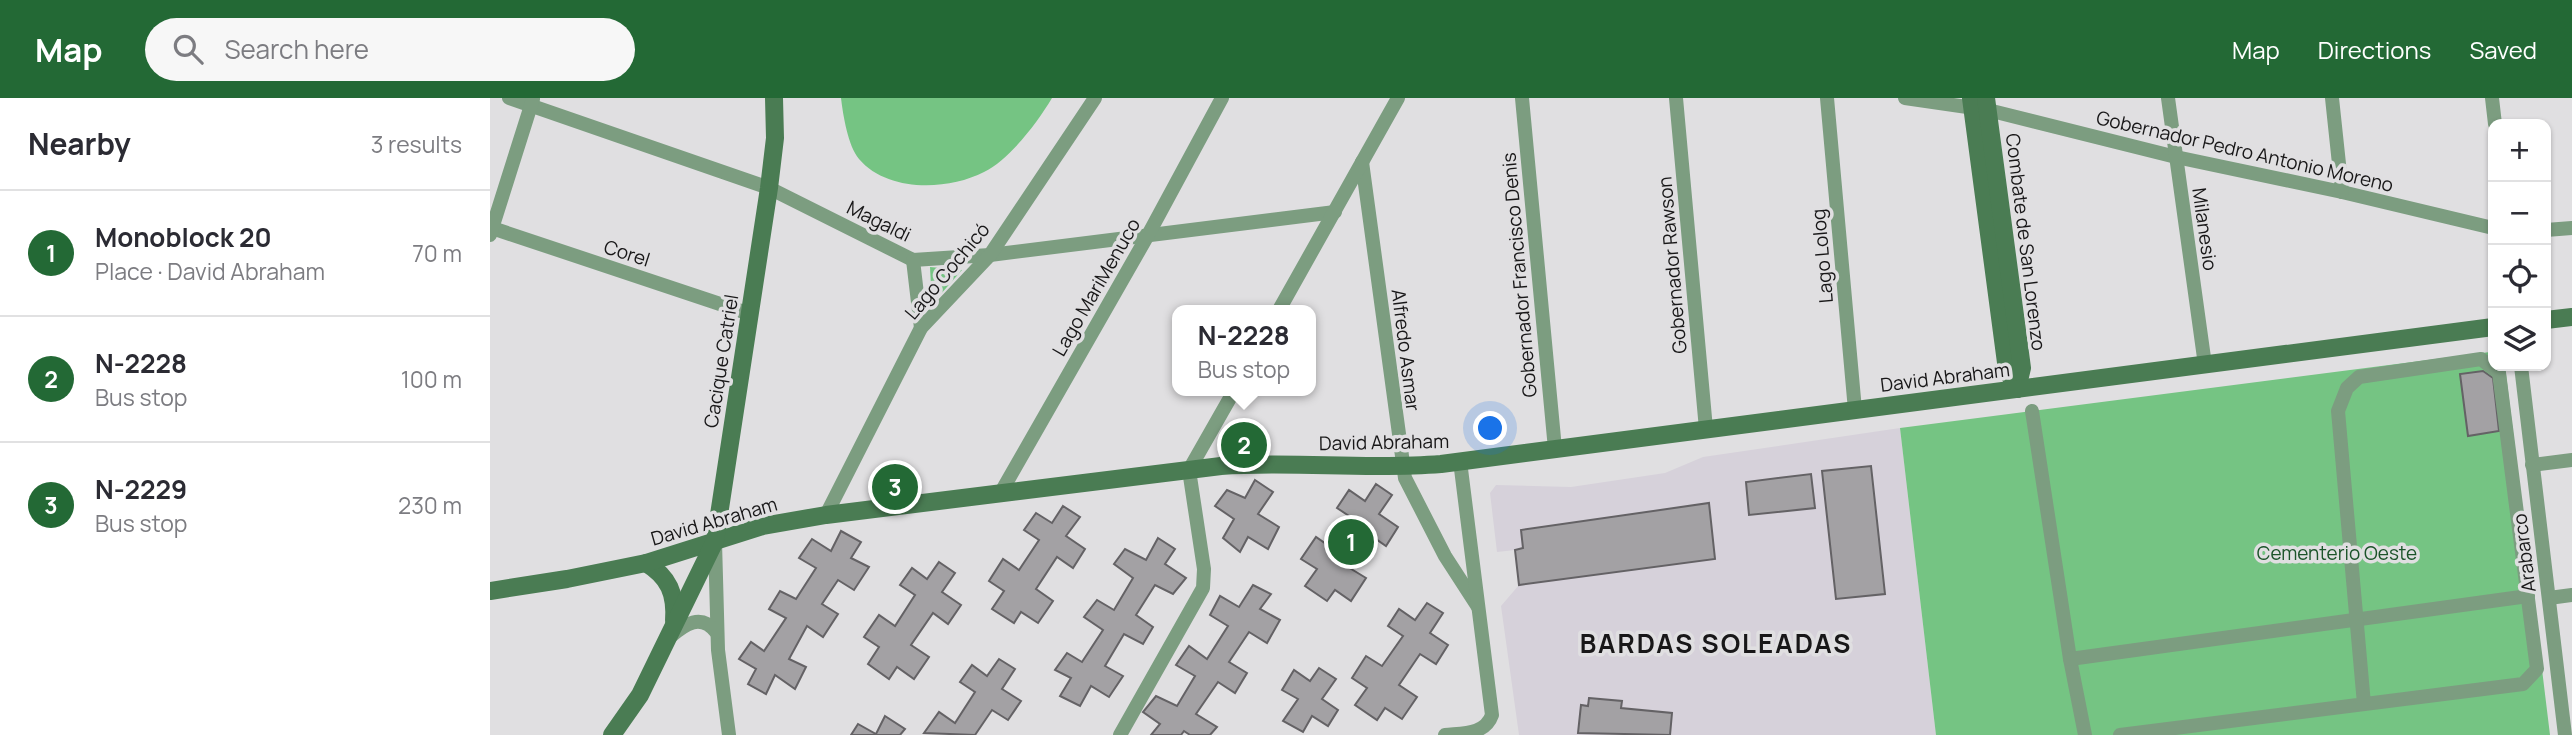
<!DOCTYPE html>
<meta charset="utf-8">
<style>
body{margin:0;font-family:Manrope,sans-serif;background:#f7f7f7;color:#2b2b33}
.controls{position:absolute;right:21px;top:21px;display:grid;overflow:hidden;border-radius:14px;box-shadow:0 2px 5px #0004}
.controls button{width:63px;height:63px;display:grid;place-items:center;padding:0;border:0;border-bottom:2px solid #e1e1e2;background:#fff;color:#2b2b33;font:35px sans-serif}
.you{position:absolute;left:1001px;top:331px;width:24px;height:24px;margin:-18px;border:5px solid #fff;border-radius:50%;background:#1a73e8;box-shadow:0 0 0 10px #1a73e833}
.badge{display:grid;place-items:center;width:46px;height:46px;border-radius:50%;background:#236935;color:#fff;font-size:23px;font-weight:700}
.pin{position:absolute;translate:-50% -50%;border:4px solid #fff;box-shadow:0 2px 7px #0006}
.popup{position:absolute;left:682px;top:207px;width:144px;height:91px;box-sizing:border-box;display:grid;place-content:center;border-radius:14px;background:#fff;filter:drop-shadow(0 2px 5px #0005);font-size:23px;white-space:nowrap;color:#7c7c81}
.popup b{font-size:26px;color:#2b2b33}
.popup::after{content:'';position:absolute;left:50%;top:100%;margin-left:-14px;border:14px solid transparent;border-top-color:#fff}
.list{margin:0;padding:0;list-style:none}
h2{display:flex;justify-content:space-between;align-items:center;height:91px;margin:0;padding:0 28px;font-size:30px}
h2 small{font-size:23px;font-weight:400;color:#7c7c81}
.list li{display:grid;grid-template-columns:46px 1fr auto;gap:21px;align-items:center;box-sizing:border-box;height:126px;padding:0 28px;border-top:2px solid #e1e1e2}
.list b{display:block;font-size:26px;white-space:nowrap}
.list p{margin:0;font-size:23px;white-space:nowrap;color:#7c7c81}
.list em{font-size:23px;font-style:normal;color:#7c7c81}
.icon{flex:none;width:38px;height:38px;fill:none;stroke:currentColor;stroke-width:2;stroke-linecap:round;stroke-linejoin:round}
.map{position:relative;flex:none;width:2082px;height:637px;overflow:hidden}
header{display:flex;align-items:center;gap:42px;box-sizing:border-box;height:98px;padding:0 35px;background:#236935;color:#fff}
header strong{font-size:33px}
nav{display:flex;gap:38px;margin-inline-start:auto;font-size:24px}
.search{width:490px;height:63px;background:#f7f7f7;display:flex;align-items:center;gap:18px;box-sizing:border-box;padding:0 24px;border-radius:38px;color:#7c7c81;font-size:26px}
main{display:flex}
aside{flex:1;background:#fff}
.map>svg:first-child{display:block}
</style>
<header>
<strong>Map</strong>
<div class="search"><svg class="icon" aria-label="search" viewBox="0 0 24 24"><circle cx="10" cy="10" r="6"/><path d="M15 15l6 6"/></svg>Search here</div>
<nav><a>Map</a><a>Directions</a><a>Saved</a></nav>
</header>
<main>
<aside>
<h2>Nearby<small>3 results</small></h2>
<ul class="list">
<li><span class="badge">1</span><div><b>Monoblock 20</b><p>Place · David Abraham</p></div><em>70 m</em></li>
<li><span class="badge">2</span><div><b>N-2228</b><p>Bus stop</p></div><em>100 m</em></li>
<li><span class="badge">3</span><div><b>N-2229</b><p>Bus stop</p></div><em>230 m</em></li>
</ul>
</aside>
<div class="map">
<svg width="2082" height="637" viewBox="0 0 2082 637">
<rect width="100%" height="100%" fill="#e0dfe1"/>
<path fill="#d6d1da" d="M 1410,330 L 1446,637 L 1029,637 L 1011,508 L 1029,487 L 1025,452 L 1007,454 L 1000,395 L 1006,387 L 1081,389 L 1175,375 L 1213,359 Z"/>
<g fill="#75c483">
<path d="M 351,0 L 562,0 C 547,25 520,61 494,74 C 457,93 397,94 369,61 C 358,48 353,17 351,0 Z"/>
<path d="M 440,169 L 472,172 L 442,206 Z"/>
<path d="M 2000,254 L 2003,256 L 2003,268 L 2015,268 L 2060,637 L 1446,637 L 1410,330 Z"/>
</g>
<g fill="#a3a1a4" stroke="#646265" stroke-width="2">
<path d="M 1993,273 L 2003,280 L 2009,333 L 1978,338 L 1970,276 Z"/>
<path d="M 1381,368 L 1395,496 L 1346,501 L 1332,373 Z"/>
<path d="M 1321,376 L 1325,410 L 1259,417 L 1256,384 Z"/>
<path d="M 765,382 L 783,394 L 768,416 L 789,429 L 778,451 L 758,439 L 750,454 L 733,440 L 744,421 L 725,408 L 737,392 L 755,400 Z"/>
<path d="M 886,386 L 902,397 L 889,416 L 908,429 L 896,448 L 880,437 L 858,469 L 876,480 L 861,503 L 845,492 L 837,503 L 815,488 L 827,471 L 811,461 L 826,439 L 842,450 L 862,420 L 847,410 L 859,392 L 875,403 Z"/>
<path d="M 1219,405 L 1225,461 L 1029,487 L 1025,452 L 1033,450 L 1031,432 Z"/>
<path d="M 573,408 L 590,419 L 576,438 L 595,451 L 583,470 L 567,459 L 546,491 L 563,503 L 548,525 L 531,514 L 524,525 L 502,511 L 514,493 L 499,483 L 513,461 L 529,472 L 549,442 L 534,432 L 546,415 L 562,425 Z"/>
<path d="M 351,433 L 371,444 L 361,460 L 379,469 L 364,492 L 348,482 L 332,506 L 348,516 L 333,539 L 317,528 L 299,561 L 316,569 L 305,591 L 285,577 L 276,596 L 258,586 L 266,571 L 249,561 L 261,544 L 274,553 L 296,520 L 279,511 L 290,493 L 306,501 L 326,470 L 309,460 L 322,441 L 341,453 Z"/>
<path d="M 668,440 L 685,451 L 675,466 L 696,480 L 683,496 L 665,487 L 646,517 L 663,529 L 653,546 L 634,536 L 615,568 L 633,578 L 619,599 L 601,588 L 590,608 L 570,598 L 581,580 L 565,572 L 577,555 L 592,564 L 613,532 L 594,519 L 607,502 L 624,512 L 643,480 L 624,466 L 635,451 L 656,462 Z"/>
<path d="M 449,464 L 465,475 L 452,494 L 471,507 L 458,526 L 443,515 L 421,547 L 439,559 L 424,581 L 407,569 L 399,581 L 378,566 L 389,549 L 374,539 L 389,517 L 405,528 L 425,497 L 410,487 L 422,470 L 437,481 Z"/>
<path d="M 763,487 L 781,496 L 770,511 L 790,522 L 777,545 L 759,534 L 739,564 L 757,575 L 745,595 L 728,584 L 706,616 L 727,629 L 720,637 L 700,637 L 694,633 L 691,637 L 661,637 L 670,626 L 653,614 L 666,598 L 687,608 L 705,578 L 686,567 L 699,548 L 717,561 L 738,528 L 720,517 L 730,498 L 749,509 Z"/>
<path d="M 937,505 L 953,515 L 940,535 L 958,547 L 946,566 L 930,556 L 909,587 L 927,599 L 912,621 L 895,610 L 887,622 L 865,607 L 877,590 L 862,580 L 876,558 L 892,568 L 913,538 L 898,528 L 909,511 L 925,522 Z"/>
<path d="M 509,561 L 525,571 L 512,591 L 531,603 L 518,622 L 502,612 L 485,637 L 434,635 L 449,614 L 465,625 L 485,594 L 470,584 L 482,567 L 497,578 Z"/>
<path d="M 829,570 L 846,581 L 832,601 L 848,612 L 838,628 L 822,618 L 813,634 L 793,623 L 808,601 L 792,592 L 804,572 L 820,583 Z"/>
<path d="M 1099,600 L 1132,603 L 1131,610 L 1182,615 L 1180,637 L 1088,635 L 1091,607 L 1098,608 Z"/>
<path d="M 395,618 L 415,631 L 410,637 L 361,637 L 368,626 L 386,636 Z"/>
</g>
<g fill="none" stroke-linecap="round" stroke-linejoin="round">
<g stroke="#7c9d80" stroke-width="14">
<path d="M 19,0 L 279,90 L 423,162 L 500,157 L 845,114"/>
<path d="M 1032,0 L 1065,351"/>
<path d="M 1186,0 L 1216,331"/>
<path d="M 1337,0 L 1365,312"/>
<path d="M 1415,0 L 1498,12 L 1686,59 L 1852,94 L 2003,130"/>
<path d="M 1678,0 L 1715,267"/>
<path d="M 1842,0 L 1852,94"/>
<path d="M 2002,0 L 2005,26"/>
<path d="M 872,64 L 915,380 L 955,458 L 988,509"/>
<path d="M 2,130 L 260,216"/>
<path d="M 2056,132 L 2082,130"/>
<path d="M 0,137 L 43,1"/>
<path d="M 423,162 L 431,230"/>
<path d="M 789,212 L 908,0"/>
<path d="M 2031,268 L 2075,637"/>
<path d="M 1542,313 L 1580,561 L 1595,637"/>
<path d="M 2042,367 L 2082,362"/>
<path d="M 510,396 L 658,137 L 732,0"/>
<path d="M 336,417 L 431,230 L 500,157 L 605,0"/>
<path d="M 225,444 L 228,552 L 239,637"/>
<path d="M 2059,500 L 2082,497"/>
<path d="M 180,539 C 195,526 211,515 226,534"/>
<path d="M 1580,561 L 2038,498"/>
<path d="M 630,637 L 713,490 L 714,471 L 699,372 L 744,293"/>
<path d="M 955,637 C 972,635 995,637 1002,617 L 970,363"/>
<path d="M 1630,637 L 2033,586 L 2047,571 L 2009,275 L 1991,261 L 1869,279 L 1857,290 L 1848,313 L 1874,606"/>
</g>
<g stroke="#4a7c53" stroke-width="18">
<path d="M 1481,0 L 1517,272 L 1527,291"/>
<path d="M 1496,0 L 1532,270 L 1527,291"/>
<path d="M 2056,222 L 2082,219"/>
<path d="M 156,465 C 179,479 186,496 184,523"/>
<path d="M 0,493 L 77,481 L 156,465 L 273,428 L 336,417 L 731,368 C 804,363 878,372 951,366 L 2003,229"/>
<path d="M 122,637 L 150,597 L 225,443 L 279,90 L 285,40 L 284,0"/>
</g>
</g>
<g text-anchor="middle" stroke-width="7" stroke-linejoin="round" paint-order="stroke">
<g font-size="19" fill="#181718" stroke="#e0dfe1">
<text transform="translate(1755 53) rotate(13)" y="7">Gobernador Pedro Antonio Moreno</text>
<text transform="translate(389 123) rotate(26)" y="7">Magaldi</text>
<text transform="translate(1715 131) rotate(82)" y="7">Milanesio</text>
<text transform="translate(1536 144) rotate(83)" y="7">Combate de San Lorenzo</text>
<text transform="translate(137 155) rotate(18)" y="7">Corel</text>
<text transform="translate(1332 158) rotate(-95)" y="7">Lago Lolog</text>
<text transform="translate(1182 167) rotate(-95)" y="7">Gobernador Rawson</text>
<text transform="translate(457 173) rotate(-50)" y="7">Lago Cochicó</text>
<text transform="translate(1029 177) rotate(-95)" y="7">Gobernador Francisco Denis</text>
<text transform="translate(606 189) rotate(-60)" y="7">Lago MariMenuco</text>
<text transform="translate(916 252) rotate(83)" y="7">Alfredo Asmar</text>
<text transform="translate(231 263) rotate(-81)" y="7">Cacique Catriel</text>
<text transform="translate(1455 279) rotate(-7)" y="7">David Abraham</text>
<text transform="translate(894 344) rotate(-1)" y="7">David Abraham</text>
<text transform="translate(224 423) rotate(-16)" y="7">David Abraham</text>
<text transform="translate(2034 455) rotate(-97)" y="7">Arabarco</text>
</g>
<g font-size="19" fill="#1c542a" stroke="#e0dfe1">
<text x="1847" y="462">Cementerio Oeste</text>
</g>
<g font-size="26" font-weight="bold" letter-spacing="2" fill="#181718" stroke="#e0dfe1">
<text x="1226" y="555">BARDAS SOLEADAS</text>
</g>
</g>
</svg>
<div class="controls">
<button>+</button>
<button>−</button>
<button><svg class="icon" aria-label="locate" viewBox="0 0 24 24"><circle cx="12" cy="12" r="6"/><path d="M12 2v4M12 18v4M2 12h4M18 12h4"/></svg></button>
<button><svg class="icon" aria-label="layers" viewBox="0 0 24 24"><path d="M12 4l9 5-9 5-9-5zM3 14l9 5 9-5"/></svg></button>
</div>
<div class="you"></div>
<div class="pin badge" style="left:861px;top:444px">1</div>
<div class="pin badge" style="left:754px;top:347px">2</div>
<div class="popup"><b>N-2228</b>Bus stop</div>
<div class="pin badge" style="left:405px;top:389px">3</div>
</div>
</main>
